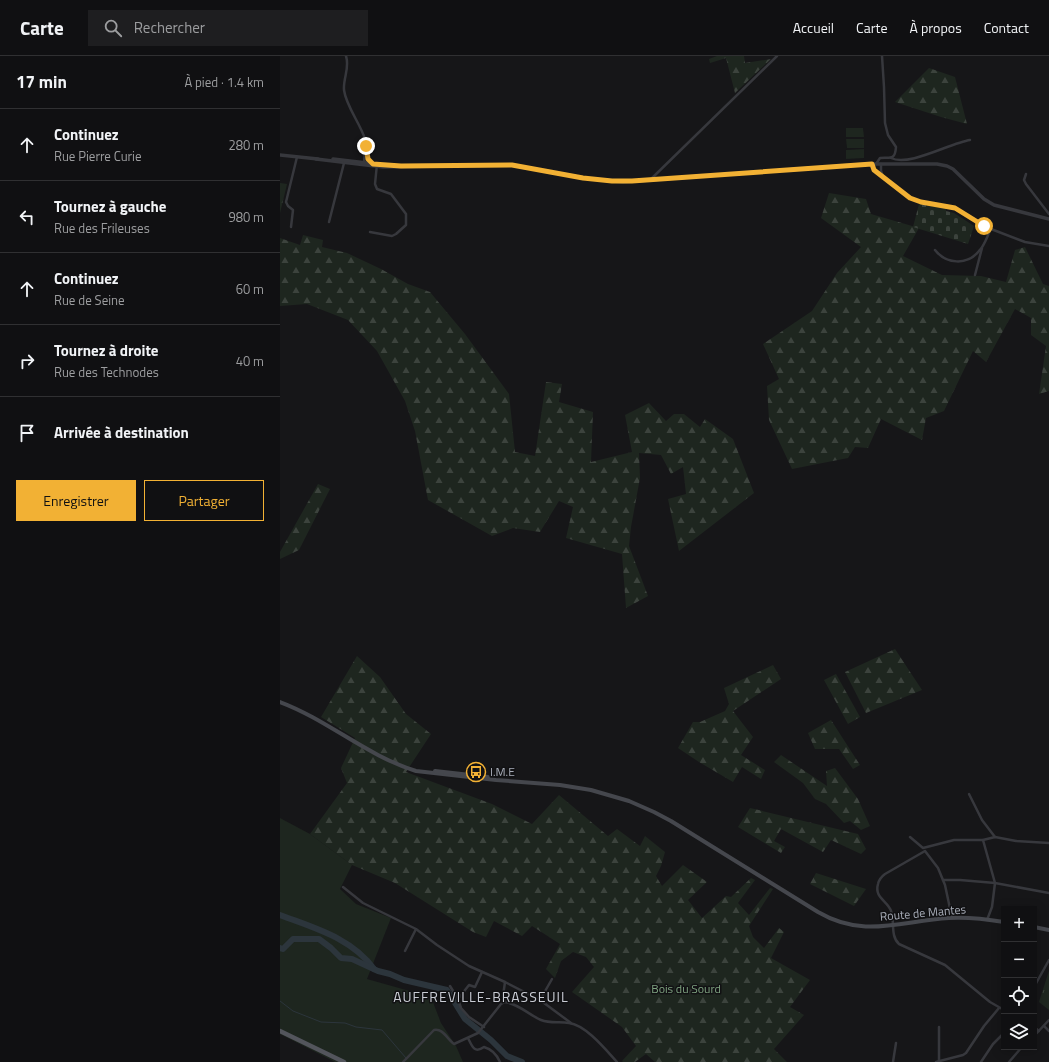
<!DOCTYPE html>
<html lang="fr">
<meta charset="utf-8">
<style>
body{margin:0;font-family:"Titillium Web",sans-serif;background:#1e1e20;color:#f1f3f6}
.controls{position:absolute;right:12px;bottom:12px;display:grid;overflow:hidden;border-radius:0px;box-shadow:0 2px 10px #0003}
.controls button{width:36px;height:36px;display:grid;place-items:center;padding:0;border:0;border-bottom:1px solid #303032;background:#101012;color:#f1f3f6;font:20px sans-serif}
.stop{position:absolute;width:12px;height:12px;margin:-9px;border:3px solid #f2b134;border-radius:50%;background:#fff}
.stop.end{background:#f2b134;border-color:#fff;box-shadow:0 1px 4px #0008}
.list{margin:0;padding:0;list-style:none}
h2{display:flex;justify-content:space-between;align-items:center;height:52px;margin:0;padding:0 16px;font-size:17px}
h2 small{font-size:13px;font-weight:400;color:#9c9d9f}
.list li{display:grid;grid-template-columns:26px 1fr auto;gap:12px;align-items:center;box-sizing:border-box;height:72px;padding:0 16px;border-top:1px solid #303032}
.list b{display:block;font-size:15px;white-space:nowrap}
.list p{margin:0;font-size:13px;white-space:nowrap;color:#9c9d9f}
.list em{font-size:13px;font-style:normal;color:#9c9d9f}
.actions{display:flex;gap:8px;padding:12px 16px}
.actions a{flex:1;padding:9px 0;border:1px solid #f2b134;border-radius:0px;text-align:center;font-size:14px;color:#f2b134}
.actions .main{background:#f2b134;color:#111}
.icon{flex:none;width:22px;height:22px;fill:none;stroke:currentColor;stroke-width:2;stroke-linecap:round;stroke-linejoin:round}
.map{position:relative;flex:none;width:769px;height:1006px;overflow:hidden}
header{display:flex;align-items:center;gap:24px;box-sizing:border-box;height:56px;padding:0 20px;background:#101012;border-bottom:1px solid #303032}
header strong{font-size:19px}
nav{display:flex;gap:22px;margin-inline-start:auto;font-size:14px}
.search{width:280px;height:36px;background:#1e1e20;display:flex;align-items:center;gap:10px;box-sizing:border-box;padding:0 14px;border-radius:0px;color:#9c9d9f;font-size:15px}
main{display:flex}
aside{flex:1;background:#101012}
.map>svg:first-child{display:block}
</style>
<header>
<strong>Carte</strong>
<div class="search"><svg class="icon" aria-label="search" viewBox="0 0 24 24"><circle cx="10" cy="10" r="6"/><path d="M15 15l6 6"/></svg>Rechercher</div>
<nav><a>Accueil</a><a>Carte</a><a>À propos</a><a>Contact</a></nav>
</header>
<main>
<aside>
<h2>17 min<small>À pied · 1.4 km</small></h2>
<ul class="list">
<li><svg class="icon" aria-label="ahead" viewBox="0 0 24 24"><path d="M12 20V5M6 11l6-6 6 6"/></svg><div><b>Continuez</b><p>Rue Pierre Curie</p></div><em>280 m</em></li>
<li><svg class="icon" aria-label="left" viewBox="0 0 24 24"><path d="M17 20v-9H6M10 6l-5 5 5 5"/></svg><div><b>Tournez à gauche</b><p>Rue des Frileuses</p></div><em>980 m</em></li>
<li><svg class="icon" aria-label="ahead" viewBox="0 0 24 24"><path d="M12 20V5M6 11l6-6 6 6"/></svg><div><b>Continuez</b><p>Rue de Seine</p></div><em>60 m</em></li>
<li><svg class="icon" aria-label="right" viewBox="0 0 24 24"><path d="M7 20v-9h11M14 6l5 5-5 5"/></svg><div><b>Tournez à droite</b><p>Rue des Technodes</p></div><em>40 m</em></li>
<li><svg class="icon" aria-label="arrive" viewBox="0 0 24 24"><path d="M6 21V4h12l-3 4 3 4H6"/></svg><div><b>Arrivée à destination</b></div></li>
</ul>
<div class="actions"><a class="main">Enregistrer</a><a>Partager</a></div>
</aside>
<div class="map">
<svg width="769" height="1006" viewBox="0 0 769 1006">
<defs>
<pattern id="forest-firs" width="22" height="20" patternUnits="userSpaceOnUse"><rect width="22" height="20" fill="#1e261f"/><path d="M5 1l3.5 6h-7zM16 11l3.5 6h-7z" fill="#3c433d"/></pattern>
<pattern id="cemetery-stones" width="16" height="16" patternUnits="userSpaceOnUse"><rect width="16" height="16" fill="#1e261f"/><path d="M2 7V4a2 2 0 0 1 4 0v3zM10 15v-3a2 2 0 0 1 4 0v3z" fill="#3c433d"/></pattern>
<pattern id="park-tufts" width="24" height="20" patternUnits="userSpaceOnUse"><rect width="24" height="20" fill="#1e261f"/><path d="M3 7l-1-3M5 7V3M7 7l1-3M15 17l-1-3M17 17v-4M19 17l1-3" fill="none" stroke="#3c433d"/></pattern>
</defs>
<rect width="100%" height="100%" fill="#161618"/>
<g fill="#1e261f">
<path d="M 566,72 L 583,72 L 584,81 L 566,81 Z"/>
<path d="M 566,83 L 584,83 L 584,92 L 567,92 Z"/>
<path d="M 584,93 L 584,102 L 566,103 L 566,94 Z"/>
<path d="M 0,762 L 30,778 L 72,809 L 60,833 L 76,848 L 111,862 L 87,923 L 151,941 L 161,967 L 176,990 L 183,1006 L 55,1006 L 0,978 Z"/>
</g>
<g fill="url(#forest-firs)">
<path d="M 437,0 L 464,0 L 465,7 L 491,3 L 455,37 L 446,2 L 430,7 L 429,3 Z"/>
<path d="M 649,12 L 675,21 L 687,68 L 661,61 L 615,46 Z"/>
<path d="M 0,127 L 7,128 L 0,157 Z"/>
<path d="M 549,137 L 586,143 L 591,158 L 639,172 L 623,200 L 662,219 L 701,220 L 726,226 L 735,194 L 745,191 L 763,228 L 769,230 L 769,335 L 759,338 L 766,290 L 751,279 L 751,262 L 735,253 L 706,306 L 693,295 L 664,355 L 646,362 L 642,384 L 601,363 L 588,392 L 575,391 L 568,402 L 512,413 L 489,364 L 487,330 L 499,323 L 483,288 L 532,255 L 557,217 L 581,191 L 541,162 Z"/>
<path d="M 23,179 L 43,184 L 42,191 L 67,197 L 101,213 L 128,228 L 150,236 L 185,278 L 229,338 L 235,396 L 255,400 L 266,326 L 282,328 L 279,346 L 313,356 L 311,406 L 352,396 L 345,359 L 369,347 L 386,365 L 394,358 L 404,358 L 420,371 L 425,363 L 453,383 L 474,437 L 399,495 L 388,443 L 406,438 L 403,411 L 391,418 L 381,399 L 359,397 L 360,422 L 351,471 L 349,490 L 368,540 L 346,552 L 342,498 L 286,482 L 293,451 L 279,445 L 260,476 L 233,472 L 212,480 L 148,444 L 135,375 L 125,345 L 97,295 L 68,264 L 27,248 L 0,250 L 0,182 L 20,189 Z"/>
<path d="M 38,428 L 50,433 L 19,494 L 0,503 L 0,496 Z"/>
<path d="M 615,593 L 642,634 L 586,657 L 565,616 Z"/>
<path d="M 77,600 L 100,621 L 126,658 L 151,678 L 126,716 L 212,748 L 252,768 L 279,739 L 328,780 L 337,773 L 360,790 L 365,780 L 385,796 L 381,810 L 376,820 L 382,830 L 403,809 L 427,826 L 408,844 L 422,862 L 446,840 L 451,841 L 471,822 L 475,824 L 458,847 L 469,859 L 490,832 L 493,833 L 469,870 L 473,881 L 484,892 L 499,872 L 504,876 L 491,902 L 530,924 L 510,951 L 524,959 L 494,993 L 507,1006 L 375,1006 L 366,998 L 355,1006 L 343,1006 L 342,1005 L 356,990 L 342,971 L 292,936 L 314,911 L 306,901 L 293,896 L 281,905 L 275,922 L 266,913 L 280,888 L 252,870 L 242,880 L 214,865 L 206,881 L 193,876 L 115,827 L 72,809 L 30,778 L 67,727 L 61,712 L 75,682 L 41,661 Z"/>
<path d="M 493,609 L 501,623 L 453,655 L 473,681 L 461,699 L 485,714 L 481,723 L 462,711 L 453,726 L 419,706 L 398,692 L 413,666 L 420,666 L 445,655 L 449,648 L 444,632 Z"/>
<path d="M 556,618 L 580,661 L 568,668 L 544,624 Z"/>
<path d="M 551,664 L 580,709 L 573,713 L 559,693 L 535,693 L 528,677 Z"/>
<path d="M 501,699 L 547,730 L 546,715 L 555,712 L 578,743 L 590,770 L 581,774 L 570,765 L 564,767 L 546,748 L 535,743 L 523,727 L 494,706 Z"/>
<path d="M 470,752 L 578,778 L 586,793 L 581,798 L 551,784 L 543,796 L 501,773 L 494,785 L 505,791 L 501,797 L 458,771 Z"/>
<path d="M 536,817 L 586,833 L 574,850 L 530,828 Z"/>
</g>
<path fill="url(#cemetery-stones)" d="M 639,148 L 651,150 L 654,151 L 655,151 L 666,152 L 666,155 L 674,157 L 694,170 L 688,188 L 633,171 Z"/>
<path fill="url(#park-tufts)" d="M 769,915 L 769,954 L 759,946 Z"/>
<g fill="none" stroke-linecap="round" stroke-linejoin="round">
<path stroke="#2c353c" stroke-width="1" d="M 0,945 L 13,955 L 41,966 L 65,967 L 76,971 L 102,974 L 126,1002"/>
<g stroke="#2c353c" stroke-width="6">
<path d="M 0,859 C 34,872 72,882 94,913"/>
<path d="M 0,892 L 3,893 L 13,883 L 39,883 L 51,892 L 61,902 L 72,903 L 98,915 L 110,918 L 124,924 L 167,934 L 185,963 L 211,984 L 227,1000 L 242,1006"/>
</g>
<g stroke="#37383d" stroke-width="2.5">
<path d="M 66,0 C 70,12 63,22 64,34 C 66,50 80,67 85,83 C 87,91 85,100 92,107"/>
<path d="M 611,102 C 629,111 670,87 690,84"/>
<path d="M 84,106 L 85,94"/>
<path d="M 591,108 L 592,112 L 595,115 L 626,139 L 634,144 L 675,152 L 711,173 L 745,186 L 769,190"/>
<path d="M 596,108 L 600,102 C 610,101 615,105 616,91 L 608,79 L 605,67 L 604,31 L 602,0"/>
<path d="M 601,108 L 601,115 L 603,120"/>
<path d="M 746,118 L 744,124 L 746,128 L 769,158"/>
<path d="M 370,124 L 497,0"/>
<path d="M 49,166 L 64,107"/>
<path d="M 11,171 L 13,154 L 8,150 L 6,146 L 17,101"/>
<path d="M 90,176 L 112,180 L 116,178 L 126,169 L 126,158 L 111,138 L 97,133 L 95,128 L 97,108"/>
<path d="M 655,194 C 666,208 687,210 699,195 C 705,189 707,180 711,173"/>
<path d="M 695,219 L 702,192"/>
<path d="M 689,738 L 702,764 L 715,781"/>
<path d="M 630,781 L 643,792 L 674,784 L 703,784 L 715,781 L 736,785 L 769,787"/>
<path d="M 703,784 L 715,827 L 712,851 L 707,864"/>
<path d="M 645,795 L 605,818 C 601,821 599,823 598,828 C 594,842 608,845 611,855 C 615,865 610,880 619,888 L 665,909 L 710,946 L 724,954"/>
<path d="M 645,795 L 658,812 L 665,829 L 672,862"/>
<path d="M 663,824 L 680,824 L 715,827 L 769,837"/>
<path d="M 63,831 L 83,847 L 136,873 L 157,889 L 189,910 L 225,926 L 260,944 L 291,967"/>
<path d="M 125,895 L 136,873"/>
<path d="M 225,926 L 223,940 L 225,946"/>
<path d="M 170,930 L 178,943 L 181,952 L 189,961 L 204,971"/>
<path d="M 754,931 L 769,904"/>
<path d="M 178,943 L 189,929 L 195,931 L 202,916"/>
<path d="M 260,944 L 272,923"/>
<path d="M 225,946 C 239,948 249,959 261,964 C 271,968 280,965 289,967 C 306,969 326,994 337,1006"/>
<path d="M 764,970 L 769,975"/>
<path d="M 754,971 L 759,975"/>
<path d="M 754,980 L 769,964"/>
<path d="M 188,982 C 192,990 194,998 204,991 C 211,993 217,999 220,1006"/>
<path d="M 659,1005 L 659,971"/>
<path d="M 123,1006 L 154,974 C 163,972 167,983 174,988 L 198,977 L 221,948 L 225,946"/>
<path d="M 613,1006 L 616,987"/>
<path d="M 656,1006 L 683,999 L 686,997 L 704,970 L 719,952"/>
<path d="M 701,1006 L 713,988 L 724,977"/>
<path d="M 729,1006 L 742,991"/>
</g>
<g stroke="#37383d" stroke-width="3.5">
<path d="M 0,99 L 38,103"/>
<path d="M 36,103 L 103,111 L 232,109 L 303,122 L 343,126 L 586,108 L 657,108 L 667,110 L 673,113 L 704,143 L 714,149 L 769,163"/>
<path d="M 53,103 L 104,109"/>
</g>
<g stroke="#45474d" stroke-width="4">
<path d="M 0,646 C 48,664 87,700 136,715 L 216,724 L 280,729 L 311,734 L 349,745 L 374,756 L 391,765 L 538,856 C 584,883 620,865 669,862 C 687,861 706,863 724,866"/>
<path d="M 155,715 L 208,721"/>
<path d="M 754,871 L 769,874"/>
</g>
<path stroke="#53555c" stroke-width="4.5" d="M 0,975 L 64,1006"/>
</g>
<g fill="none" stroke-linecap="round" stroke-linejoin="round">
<path stroke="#f2b134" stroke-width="5" d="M 86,90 L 88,103 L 93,108 L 121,110 L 232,109 L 303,122 L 332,125 L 352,125 L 592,108 L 594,114 L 630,142 L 641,146 L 675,152 L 704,170"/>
</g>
<defs>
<g id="bus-ring" transform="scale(1)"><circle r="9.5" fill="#111113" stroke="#f2b134" stroke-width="1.5"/><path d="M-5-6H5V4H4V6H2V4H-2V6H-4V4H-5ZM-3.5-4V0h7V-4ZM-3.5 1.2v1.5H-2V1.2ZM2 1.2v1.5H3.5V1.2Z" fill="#f2b134"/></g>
</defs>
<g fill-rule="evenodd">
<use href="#bus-ring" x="196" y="716"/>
</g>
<g text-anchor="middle" stroke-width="3" stroke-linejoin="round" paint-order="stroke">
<g font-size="12" fill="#a8adb8" stroke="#111113" text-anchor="start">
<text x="210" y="720">I.M.E</text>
</g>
<g font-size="12" fill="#a8adb8" stroke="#111113">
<text transform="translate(643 857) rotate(-5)" y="4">Route de Mantes</text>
</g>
<g font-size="12" fill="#7fa381" stroke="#111113">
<text x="406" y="937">Bois du Sourd</text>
</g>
<g font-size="14" letter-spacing="1" fill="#c9ccd4" stroke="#111113">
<text x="201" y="946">AUFFREVILLE-BRASSEUIL</text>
</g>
</g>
</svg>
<div class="controls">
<button>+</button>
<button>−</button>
<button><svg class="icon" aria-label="locate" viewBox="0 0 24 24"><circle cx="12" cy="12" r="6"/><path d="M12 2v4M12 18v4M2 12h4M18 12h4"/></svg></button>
<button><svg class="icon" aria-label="layers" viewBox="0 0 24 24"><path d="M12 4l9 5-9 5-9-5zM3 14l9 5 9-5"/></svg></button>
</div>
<div class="stop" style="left:704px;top:170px"></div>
<div class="stop end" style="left:86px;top:90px"></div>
</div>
</main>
